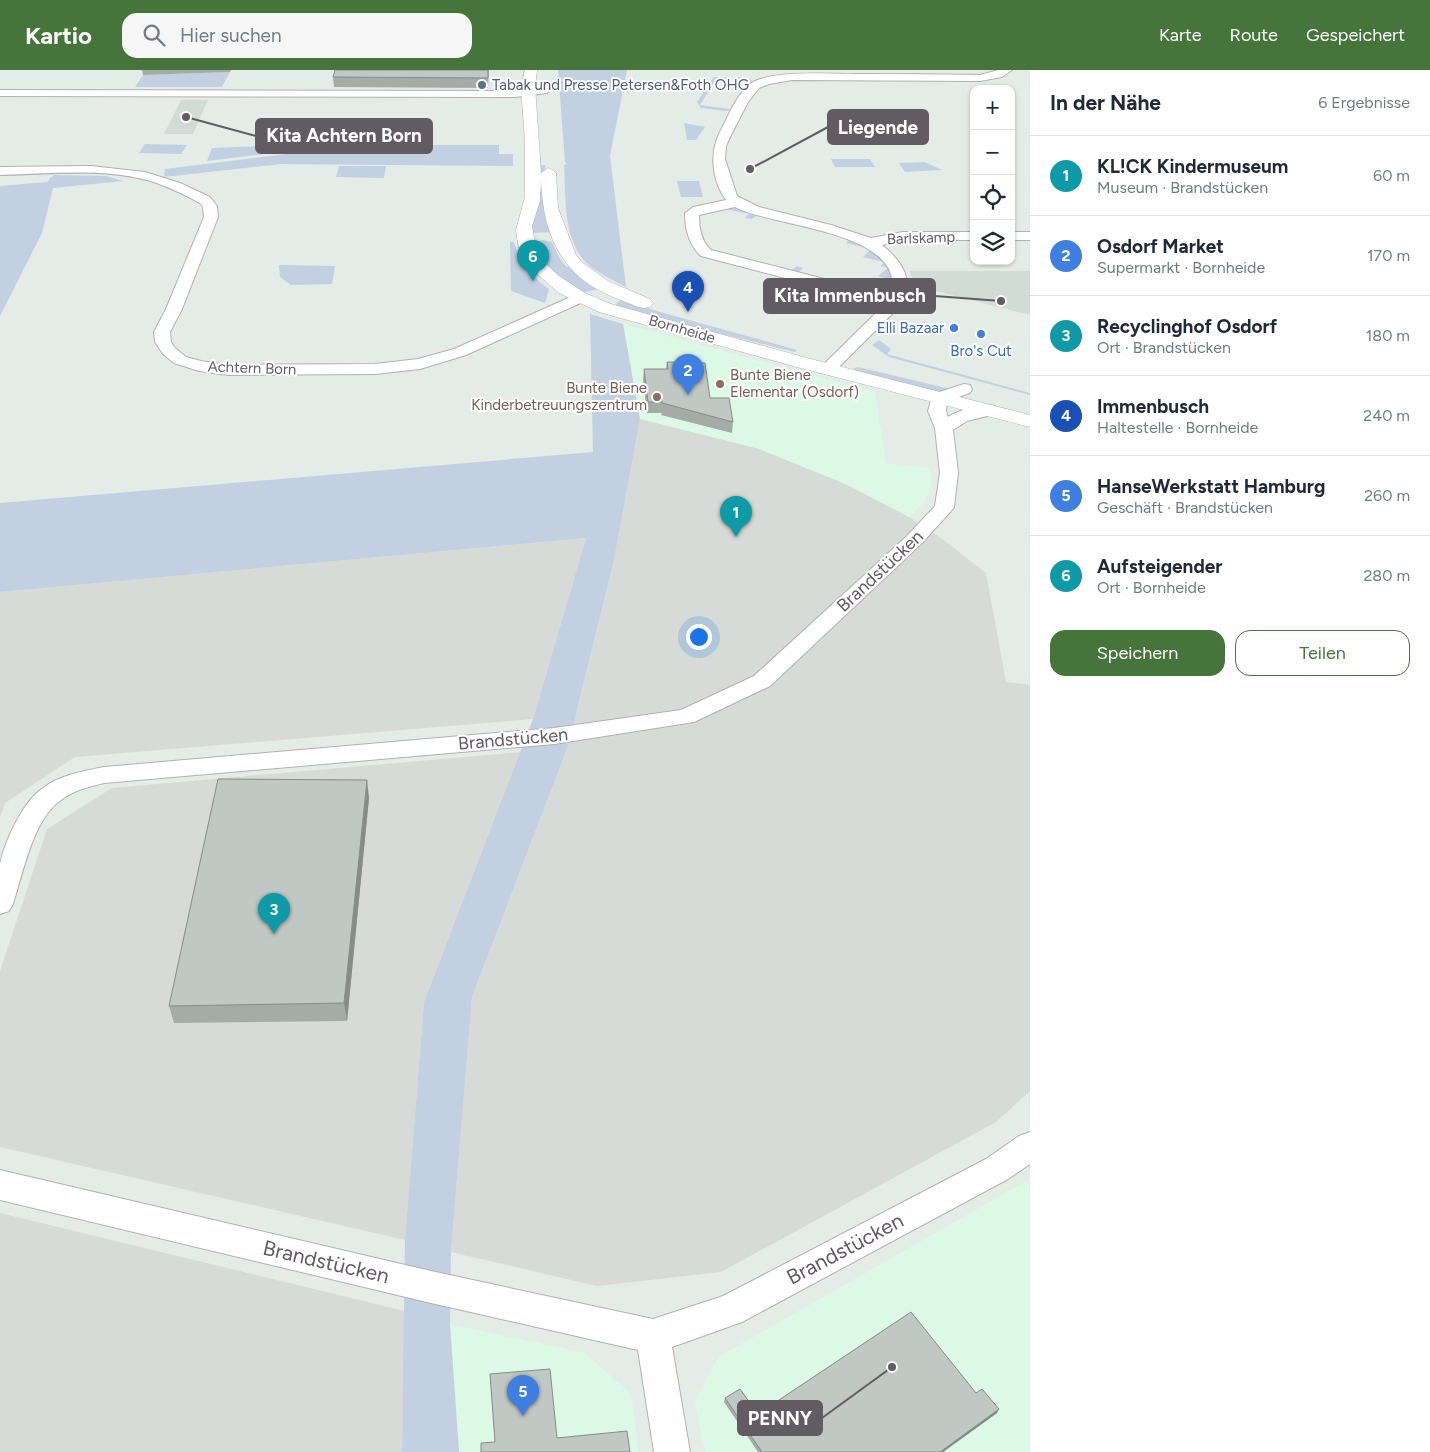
<!DOCTYPE html>
<html lang="de">
<meta charset="utf-8">
<style>
body{margin:0;font-family:Figtree,sans-serif;background:#f6f6f7;color:#1f2937}
.controls{position:absolute;right:15px;top:15px;display:grid;overflow:hidden;border-radius:10px;box-shadow:0 1px 4px #0004}
.controls button{width:45px;height:45px;display:grid;place-items:center;padding:0;border:0;border-bottom:1px solid #e0e1e3;background:#fff;color:#1f2937;font:25px sans-serif}
.you{position:absolute;left:698px;top:566px;width:18px;height:18px;margin:-12px;border:4px solid #fff;border-radius:50%;background:#1a73e8;box-shadow:0 0 0 8px #1a73e833}
.badge{display:grid;place-items:center;width:32px;height:32px;border-radius:50%;background:#46753c;color:#fff;font-size:16px;font-weight:700}
.pin{position:absolute;translate:-50% -41px;filter:drop-shadow(0 1px 2px #0008)}
.pin::after{content:'';position:absolute;top:26px;width:18px;height:15px;background:inherit;clip-path:polygon(0 0,100% 0,50% 100%)}
.list{margin:0;padding:0;list-style:none}
h2{display:flex;justify-content:space-between;align-items:center;height:65px;margin:0;padding:0 20px;font-size:21px}
h2 small{font-size:16px;font-weight:400;color:#747a83}
.list li{display:grid;grid-template-columns:32px 1fr auto;gap:15px;align-items:center;box-sizing:border-box;height:80px;padding:0 20px;border-top:1px solid #e0e1e3}
.list b{display:block;font-size:19px;white-space:nowrap}
.list p{margin:0;font-size:16px;white-space:nowrap;color:#747a83}
.list em{font-size:16px;font-style:normal;color:#747a83}
.actions{display:flex;gap:10px;padding:15px 20px}
.actions a{flex:1;padding:11px 0;border:1px solid #46753c;border-radius:15px;text-align:center;font-size:18px;color:#46753c}
.actions .main{background:#46753c;color:#fff}
.icon{flex:none;width:28px;height:28px;fill:none;stroke:currentColor;stroke-width:2;stroke-linecap:round;stroke-linejoin:round}
.map{position:relative;flex:none;width:1030px;height:1382px;overflow:hidden}
header{display:flex;align-items:center;gap:30px;box-sizing:border-box;height:70px;padding:0 25px;background:#46753c;color:#fff}
header strong{font-size:24px}
nav{display:flex;gap:28px;margin-inline-start:auto;font-size:18px}
.search{width:350px;height:45px;background:#f6f6f7;display:flex;align-items:center;gap:12px;box-sizing:border-box;padding:0 18px;border-radius:15px;color:#747a83;font-size:19px}
main{display:flex}
aside{flex:1;background:#fff}
.map>svg:first-child{display:block}
</style>
<header>
<strong>Kartio</strong>
<div class="search"><svg class="icon" aria-label="search" viewBox="0 0 24 24"><circle cx="10" cy="10" r="6"/><path d="M15 15l6 6"/></svg>Hier suchen</div>
<nav><a>Karte</a><a>Route</a><a>Gespeichert</a></nav>
</header>
<main>
<div class="map">
<svg width="1030" height="1382" viewBox="0 0 1030 1382">
<rect width="100%" height="100%" fill="#e4ece7"/>
<g fill="#dcf9e6">
<path d="M 623,254 L 875,322 L 886,393 L 930,398 L 931,416 L 924,433 L 909,447 L 845,414 L 759,379 L 640,349 Z"/>
<path d="M 1030,1109 L 1030,1382 L 705,1382 L 695,1332 L 718,1287 Z"/>
<path d="M 450,1254 L 585,1283 L 631,1324 L 639,1382 L 459,1382 Z"/>
</g>
<g fill="#d6dbd8">
<path d="M 640,349 L 759,379 L 845,414 L 909,447 L 941,468 L 986,503 L 1006,612 L 1030,615 L 1030,1021 L 996,1052 L 721,1202 L 597,1216 L 451,1182 L 472,927 L 568,676 L 614,490 Z"/>
<path d="M 586,468 L 533,649 L 75,687 L 5,733 L 0,747 L 0,522 Z"/>
<path d="M 521,682 L 424,932 L 405,1170 L 0,1077 L 0,901 L 47,759 L 112,718 Z"/>
<path d="M 0,1143 L 405,1241 L 402,1382 L 0,1382 Z"/>
</g>
<g fill="#d2dcd6">
<path d="M 181,30 L 208,30 L 193,64 L 164,64 Z"/>
<path d="M 909,201 L 1030,201 L 1030,245 L 916,216 Z"/>
</g>
<g fill="#c3d0e1">
<path d="M 558,0 L 627,0 L 610,86 L 626,217 C 615,211 602,205 592,198 C 562,175 566,128 564,95 L 567,94 L 565,92 Z"/>
<path d="M 230,2 L 222,17 L 135,17 L 143,5 Z"/>
<path d="M 714,7 L 728,7 L 726,9 L 717,8 L 700,35 L 730,39 L 747,11 L 737,9 L 738,7 L 748,8 L 754,12 L 733,40 L 725,41 L 701,38 L 697,32 Z"/>
<path d="M 684,53 L 705,57 L 696,70 L 687,70 Z"/>
<path d="M 145,74 L 187,75 L 181,84 L 139,83 Z"/>
<path d="M 308,74 L 307,79 L 207,91 L 212,78 Z"/>
<path d="M 422,75 L 499,75 L 499,84 L 513,84 L 513,96 L 281,94 L 164,107 L 165,99 L 303,82 L 420,83 Z"/>
<path d="M 831,89 L 870,89 L 875,97 L 835,97 Z"/>
<path d="M 925,92 L 942,100 L 905,102 L 899,93 Z"/>
<path d="M 536,95 L 545,95 L 546,137 L 556,162 L 530,163 Z"/>
<path d="M 339,96 L 386,96 L 384,108 L 336,107 Z"/>
<path d="M 55,105 L 106,106 L 123,111 L 53,118 L 42,163 L 0,246 L 0,116 L 48,112 L 50,108 Z"/>
<path d="M 677,111 L 699,111 L 703,127 L 681,127 Z"/>
<path d="M 721,137 L 737,138 L 759,146 L 840,165 C 866,173 888,184 893,213 L 885,219 L 869,220 L 761,193 L 792,200 L 797,196 L 803,198 L 799,202 L 869,220 L 873,216 L 881,218 L 889,209 L 878,206 L 888,198 L 881,196 L 884,192 L 863,187 L 871,179 L 846,173 L 850,169 L 756,146 L 751,149 L 745,148 L 749,144 L 721,138 L 716,141 L 710,140 Z"/>
<path d="M 543,170 L 552,172 L 560,189 L 566,196 L 577,200 L 601,218 L 579,224 C 564,212 533,194 539,171 Z"/>
<path d="M 510,172 L 514,172 C 519,193 532,207 549,219 L 545,233 L 511,221 Z"/>
<path d="M 279,195 L 335,196 L 332,214 L 291,215 L 280,207 Z"/>
<path d="M 622,228 L 653,240 L 797,280 L 795,282 L 613,237 Z"/>
<path d="M 590,244 L 623,254 L 640,349 L 614,490 L 568,676 L 472,927 L 451,1182 L 450,1254 L 459,1382 L 402,1382 L 405,1170 L 424,932 L 533,649 L 586,468 L 0,522 L 0,433 L 593,382 Z"/>
<path d="M 879,270 L 891,279 L 887,284 L 1030,323 L 1030,325 L 889,287 L 872,275 Z"/>
<path d="M 858,297 L 946,318 L 947,319 L 937,322 L 863,304 L 855,300 L 854,298 Z"/>
</g>
<g fill="none" stroke-linecap="round" stroke-linejoin="round">
<g stroke="#b4afb4" stroke-width="2">
<g id="minor">
<path d="M 998,0 L 1012,0 L 1002,7 L 980,11 L 792,10 L 769,14 L 759,18 L 748,32 L 731,65 L 726,76 L 725,89 L 737,126 L 759,137 L 831,155 L 871,168 L 903,162 L 974,162 L 974,170 L 903,170 L 882,175 C 900,189 917,212 901,235 L 833,303 L 821,303 L 819,299 L 885,234 L 701,186 C 689,175 685,159 685,143 L 693,137 L 726,130 C 712,111 709,83 720,62 C 728,47 738,21 753,12 C 778,0 827,4 855,4 C 896,4 938,4 980,5 ZM 735,137 C 771,157 909,160 891,226 L 711,180 C 701,171 699,158 699,145 Z"/>
<path d="M 543,18 L 547,19 L 549,21 L 547,23 L 515,27 L 0,26 L 0,20 L 515,21 Z"/>
<path d="M 91,96 L 145,102 L 180,113 L 210,127 L 217,136 L 218,147 L 182,239 L 170,262 L 171,272 L 175,278 L 186,287 L 201,291 L 228,295 L 375,294 L 418,289 L 454,279 L 575,225 L 585,225 L 588,228 L 585,231 L 466,285 L 420,299 L 375,304 L 228,305 L 199,301 L 174,293 L 163,284 L 155,272 L 154,262 L 166,239 L 204,147 L 203,137 L 200,133 C 183,124 165,115 147,110 C 100,98 48,104 0,105 L 0,97 Z"/>
<rect x="1011" y="162" width="19" height="8"/>
<path d="M 964,314 L 970,315 L 972,319 L 970,323 L 947,331 L 946,341 L 948,347 C 959,340 982,333 995,336 L 998,340 L 995,344 L 967,351 L 953,360 L 958,403 L 954,437 L 951,441 L 921,474 L 770,616 L 694,652 L 554,674 L 104,713 C 89,717 74,720 61,730 C 33,749 23,803 13,834 L 9,841 L 0,844 C 0,829 0,809 0,794 C 5,771 23,731 43,718 C 60,705 83,701 104,697 L 554,658 L 681,640 L 754,606 L 907,466 L 935,436 L 940,403 L 935,358 L 928,341 L 933,324 Z"/>
<path d="M 1030,1062 L 1030,1094 L 1008,1109 L 742,1252 L 672,1277 L 690,1382 L 654,1382 L 638,1280 L 431,1233 L 0,1130 L 0,1100 L 431,1201 L 653,1249 L 723,1226 L 986,1089 L 1019,1066 Z"/>
</g>
</g>
<g stroke="#b4afb4" stroke-width="1">
<path id="tertiary" d="M 525,0 L 537,0 L 535,16 L 541,103 L 548,98 L 553,100 L 556,103 L 558,138 L 576,185 L 583,193 L 608,211 L 650,229 L 653,233 L 650,237 L 644,238 L 638,237 C 624,231 608,226 595,218 C 555,194 543,155 541,110 L 540,131 L 532,156 L 535,174 L 548,196 L 559,206 L 585,223 L 611,234 L 807,288 L 1030,345 L 1030,357 L 793,296 L 599,242 L 559,223 L 536,203 L 524,187 L 518,174 L 516,160 L 525,127 L 525,72 L 521,16 Z"/>
</g>
<use href="#minor" fill="#fff" fill-rule="evenodd"/>
<use href="#tertiary" fill="#fff" fill-rule="evenodd"/>
</g>
<g fill="#a5aca8">
<path d="M 142,0 L 231,0 L 230,2 L 143,5 Z"/>
<path d="M 335,0 L 489,0 L 488,18 L 334,17 L 333,7 Z"/>
<path d="M 667,292 L 710,328 L 733,352 L 732,363 L 661,345 L 662,343 L 647,343 L 643,310 L 644,299 L 666,299 Z"/>
<path d="M 369,728 L 347,951 L 174,953 L 169,936 Z"/>
<path d="M 490,1304 L 557,1368 L 630,1382 L 495,1372 Z"/>
<path d="M 976,1323 L 997,1343 L 943,1382 L 758,1382 L 724,1332 L 725,1328 L 758,1344 Z"/>
</g>
<g fill="#868c88">
<path d="M 367,710 L 369,728 L 347,951 L 344,933 Z"/>
<path d="M 999,1339 L 997,1343 L 943,1382 L 940,1382 Z"/>
</g>
<g fill="#c0c8c3" stroke="#868c88">
<path d="M 335,0 L 488,0 L 488,8 L 333,7 Z"/>
<path d="M 667,292 L 705,293 L 710,328 L 729,328 L 733,352 L 662,333 L 663,332 L 648,332 L 644,299 L 668,299 Z"/>
<path d="M 218,709 L 367,710 L 344,933 L 169,936 Z"/>
<path d="M 911,1242 L 976,1323 L 982,1319 L 999,1339 L 940,1382 L 762,1382 L 725,1328 L 740,1319 L 758,1344 Z"/>
<path d="M 550,1299 L 557,1368 L 627,1361 L 630,1382 L 481,1382 L 481,1373 L 495,1372 L 490,1304 Z"/>
</g>
<circle fill="#5c6f8a" stroke="#fff" stroke-width="2" cx="482" cy="15" r="5"/>
<g fill="#3f7fe0" stroke="#fff" stroke-width="2">
<circle cx="954" cy="258" r="5"/>
<circle cx="981" cy="264" r="5"/>
</g>
<g fill="#8d6e63" stroke="#fff" stroke-width="2">
<circle cx="720" cy="314" r="5"/>
<circle cx="657" cy="327" r="5"/>
</g>
<g text-anchor="middle" stroke-width="4" stroke-linejoin="round" paint-order="stroke">
<g font-size="15" fill="#4e5e75" stroke="#fff" text-anchor="start">
<text x="492" y="20">Tabak und Presse Petersen&amp;Foth OHG</text>
</g>
<g font-size="15" fill="#625c62" stroke="#fff">
<text transform="translate(921 168) rotate(-2)" y="5">Barlskamp</text>
<text transform="translate(682 259) rotate(16)" y="5">Bornheide</text>
<text transform="translate(252 298) rotate(2)" y="5">Achtern Born</text>
</g>
<g font-size="15" fill="#366cbe" stroke="#fff" text-anchor="end">
<text x="944" y="263">Elli Bazaar</text>
<text x="981" y="286" text-anchor="middle">Bro's Cut</text>
</g>
<g font-size="15" fill="#785e54" stroke="#fff" text-anchor="start">
<text x="730" y="310">Bunte Biene<tspan x="730" dy="17">Elementar (Osdorf)</tspan></text>
<text x="647" y="323" text-anchor="end">Bunte Biene<tspan x="647" dy="17">Kinderbetreuungszentrum</tspan></text>
</g>
<g font-size="18" fill="#625c62" stroke="#fff">
<text transform="translate(880 501) rotate(-43)" y="6">Brandstücken</text>
<text transform="translate(513 669) rotate(-5)" y="6">Brandstücken</text>
</g>
<g font-size="21" fill="#625c62" stroke="#fff">
<text transform="translate(845 1179) rotate(-28)" y="7">Brandstücken</text>
<text transform="translate(326 1192) rotate(13)" y="7">Brandstücken</text>
</g>
</g>
<path fill="none" stroke="#625c62" stroke-width="2" d="M750 99L828 57M186 47L256 66M1001 231L935 226M892 1297L822 1348"/>
<g fill="#625c62" stroke="#fff" stroke-width="2">
<circle cx="750" cy="99" r="5"/>
<circle cx="186" cy="47" r="5"/>
<circle cx="1001" cy="231" r="5"/>
<circle cx="892" cy="1297" r="5"/>
</g>
<g fill="#625c62" stroke="#625c62" stroke-width="2">
<rect x="828" y="40" width="100" height="34" rx="5"/>
<rect x="256" y="49" width="176" height="34" rx="5"/>
<rect x="764" y="209" width="171" height="34" rx="5"/>
<rect x="738" y="1331" width="84" height="34" rx="5"/>
</g>
<g font-size="19" text-anchor="middle" font-weight="bold" fill="#fff">
<text x="878" y="64">Liegende</text>
<text x="344" y="72">Kita Achtern Born</text>
<text x="850" y="232">Kita Immenbusch</text>
<text x="780" y="1355">PENNY</text>
</g>
</svg>
<div class="controls">
<button>+</button>
<button>−</button>
<button><svg class="icon" aria-label="locate" viewBox="0 0 24 24"><circle cx="12" cy="12" r="6"/><path d="M12 2v4M12 18v4M2 12h4M18 12h4"/></svg></button>
<button><svg class="icon" aria-label="layers" viewBox="0 0 24 24"><path d="M12 4l9 5-9 5-9-5zM3 14l9 5 9-5"/></svg></button>
</div>
<div class="you"></div>
<div class="pin badge" style="left:736px;top:467px;background:#0f9aa8">1</div>
<div class="pin badge" style="left:688px;top:325px;background:#3f7fe0">2</div>
<div class="pin badge" style="left:274px;top:864px;background:#0f9aa8">3</div>
<div class="pin badge" style="left:688px;top:242px;background:#1a4fb4">4</div>
<div class="pin badge" style="left:523px;top:1346px;background:#3f7fe0">5</div>
<div class="pin badge" style="left:533px;top:211px;background:#0f9aa8">6</div>
</div>
<aside>
<h2>In der Nähe<small>6 Ergebnisse</small></h2>
<ul class="list">
<li><span class="badge" style="background:#0f9aa8">1</span><div><b>KL!CK Kindermuseum</b><p>Museum · Brandstücken</p></div><em>60 m</em></li>
<li><span class="badge" style="background:#3f7fe0">2</span><div><b>Osdorf Market</b><p>Supermarkt · Bornheide</p></div><em>170 m</em></li>
<li><span class="badge" style="background:#0f9aa8">3</span><div><b>Recyclinghof Osdorf</b><p>Ort · Brandstücken</p></div><em>180 m</em></li>
<li><span class="badge" style="background:#1a4fb4">4</span><div><b>Immenbusch</b><p>Haltestelle · Bornheide</p></div><em>240 m</em></li>
<li><span class="badge" style="background:#3f7fe0">5</span><div><b>HanseWerkstatt Hamburg</b><p>Geschäft · Brandstücken</p></div><em>260 m</em></li>
<li><span class="badge" style="background:#0f9aa8">6</span><div><b>Aufsteigender</b><p>Ort · Bornheide</p></div><em>280 m</em></li>
</ul>
<div class="actions"><a class="main">Speichern</a><a>Teilen</a></div>
</aside>
</main>
